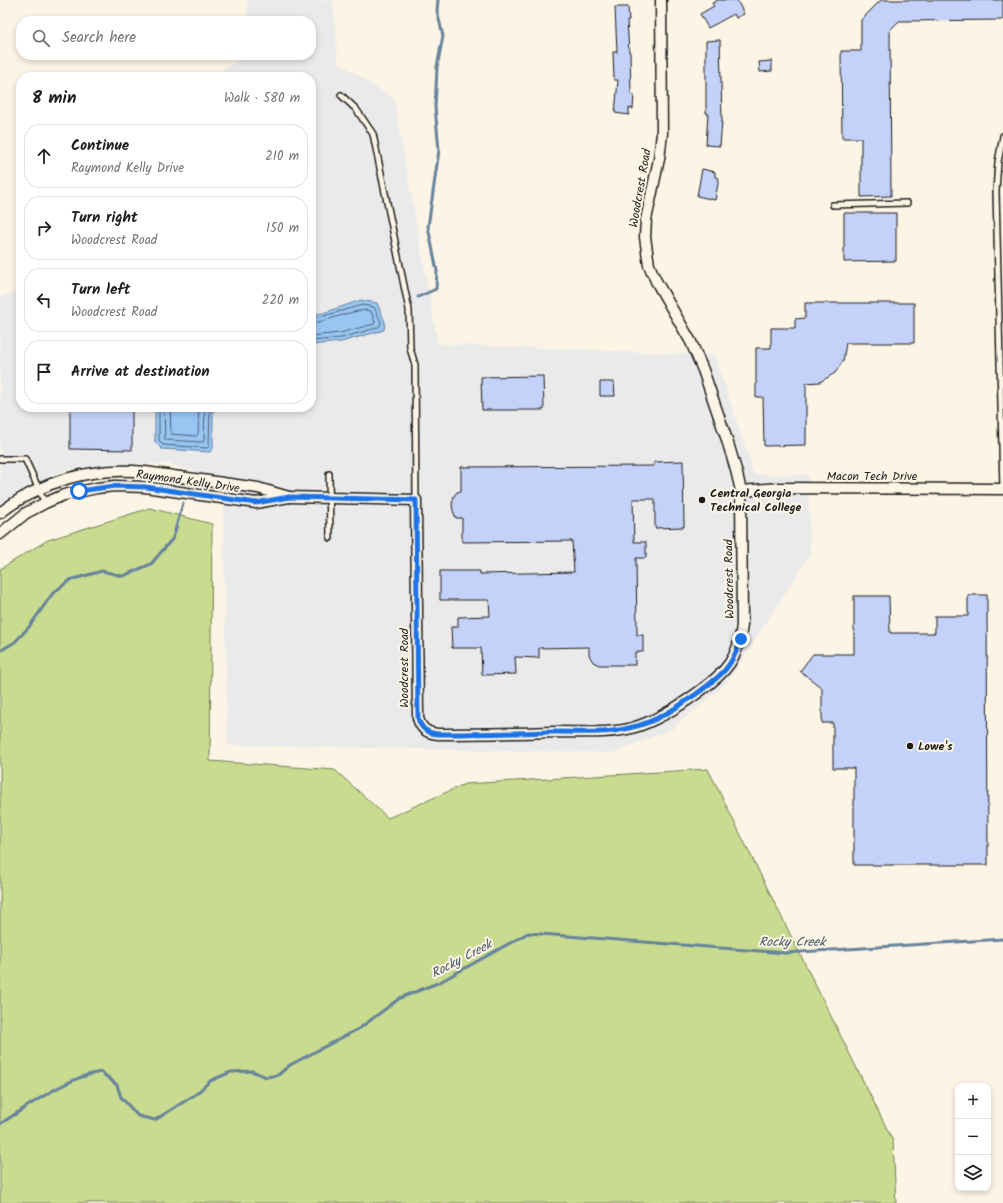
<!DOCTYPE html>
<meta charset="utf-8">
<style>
body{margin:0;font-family:Kalam,sans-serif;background:#f2f2f2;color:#202124}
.controls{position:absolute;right:12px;bottom:12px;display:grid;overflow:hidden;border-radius:8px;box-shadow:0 2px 6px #0003}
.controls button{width:36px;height:36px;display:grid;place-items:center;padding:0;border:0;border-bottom:1px solid #e0e0e0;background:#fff;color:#202124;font:20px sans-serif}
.stop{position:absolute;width:12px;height:12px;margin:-9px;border:3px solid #1a73e8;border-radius:50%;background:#fff}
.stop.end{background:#1a73e8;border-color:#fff;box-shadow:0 1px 4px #0008}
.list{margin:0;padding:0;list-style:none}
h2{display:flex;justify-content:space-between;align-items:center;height:52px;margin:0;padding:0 16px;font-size:17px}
h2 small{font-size:13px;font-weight:400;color:#757577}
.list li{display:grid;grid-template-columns:26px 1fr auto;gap:12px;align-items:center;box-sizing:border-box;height:64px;margin:0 8px 8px;padding:0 8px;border:1px solid #e0e0e0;border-radius:16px}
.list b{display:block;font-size:15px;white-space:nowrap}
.list p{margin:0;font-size:13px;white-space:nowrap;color:#757577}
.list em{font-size:13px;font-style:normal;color:#757577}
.icon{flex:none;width:22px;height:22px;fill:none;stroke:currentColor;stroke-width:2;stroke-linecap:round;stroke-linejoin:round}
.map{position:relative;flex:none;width:1003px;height:1203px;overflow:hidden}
.search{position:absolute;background:#fff;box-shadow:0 2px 6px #0003;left:16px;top:16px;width:300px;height:44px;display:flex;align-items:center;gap:10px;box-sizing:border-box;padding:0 14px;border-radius:16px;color:#757577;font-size:15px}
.panel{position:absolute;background:#fff;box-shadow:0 2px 6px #0003;left:16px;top:72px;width:300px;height:340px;border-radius:16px}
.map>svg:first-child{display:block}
</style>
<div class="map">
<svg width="1003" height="1203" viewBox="0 0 1003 1203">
<rect width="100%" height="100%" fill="#fcf5e5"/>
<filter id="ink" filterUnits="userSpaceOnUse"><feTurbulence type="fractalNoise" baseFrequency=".025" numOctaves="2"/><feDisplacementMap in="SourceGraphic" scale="8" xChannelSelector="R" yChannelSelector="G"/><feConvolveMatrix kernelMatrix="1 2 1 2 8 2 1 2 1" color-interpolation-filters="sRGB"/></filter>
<g filter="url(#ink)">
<path fill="#ebeaeb" d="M 247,0 L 333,0 L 338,62 L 394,99 L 438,344 L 715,355 L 754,474 L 809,475 L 810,555 L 727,683 L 672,729 L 613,753 L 227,745 L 223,479 L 167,464 L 111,465 L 65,470 L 17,493 L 0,505 L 0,297 L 21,290 L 21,407 L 311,407 L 311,77 L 212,77 L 246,55 L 311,55 L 311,21 L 247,21 Z"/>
<path fill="#c8db8f" stroke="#727c56" d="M 150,508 L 212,524 L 210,761 L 335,770 L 388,818 L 465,784 L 708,769 L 893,1141 L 896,1203 L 0,1203 L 0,569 L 48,540 Z"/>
<g fill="#98c6f3" stroke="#66829d">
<path d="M 361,300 L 377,303 L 385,322 L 384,330 L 341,342 L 311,345 L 311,314 L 323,313 Z"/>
<path d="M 155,407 L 213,407 L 213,448 L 210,452 L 162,449 L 155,442 Z"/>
</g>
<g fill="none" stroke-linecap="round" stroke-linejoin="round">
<g stroke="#4e6072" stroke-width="1">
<path d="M 311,318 L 324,316 L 362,305 L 374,307 L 381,322 L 380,326 L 376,328 L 341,338 L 311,341"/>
<path d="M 311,323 C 329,322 356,307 371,311 L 375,322 L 374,324 L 340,333 L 311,336"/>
<path d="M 159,407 L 159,440 L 163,445 L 207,448 L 209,446 L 210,407"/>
<path d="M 164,407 L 165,440 L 202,442 L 204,441 L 205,407"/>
<path d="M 170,407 L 171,434 L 196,436 L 198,434 L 199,407"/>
</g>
<g stroke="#66829d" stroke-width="3">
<path d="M 418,297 L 436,289 L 437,271 L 428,227 L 439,150 L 435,107 L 436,89 L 437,67 L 443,36 L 437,11 L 438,0"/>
<path d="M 0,651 L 15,642 L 29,627 L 53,593 L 70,580 L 102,571 L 123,576 L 151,564 L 173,538 L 183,503"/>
<path d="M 0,1124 C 30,1105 67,1077 101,1072 L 117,1085 L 121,1097 L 138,1116 L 155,1120 L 196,1094 L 210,1081 L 231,1072 L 252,1071 L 266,1077 L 278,1075 L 290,1065 L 360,1028 L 400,998 L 440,982 L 528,933 L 785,953 L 1003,939"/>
</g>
</g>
<g fill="#c4d2f9" stroke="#1c1c1c">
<path d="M 718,0 L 737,0 L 744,14 L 736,18 L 734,14 L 708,28 L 700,14 L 714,6 L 712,3 Z"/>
<path d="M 881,0 L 1003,0 L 1003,20 L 899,21 L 890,30 L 891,196 L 861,197 L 861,138 L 842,138 L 841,51 L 861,51 L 861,20 Z"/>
<path d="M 615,7 L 628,7 L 629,20 L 627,20 L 629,52 L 630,52 L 631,94 L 634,95 L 633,109 L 629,108 L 629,115 L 615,113 L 618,80 L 614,80 L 613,52 L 617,52 Z"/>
<path d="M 720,40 L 722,121 L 720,146 L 706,145 L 708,113 L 706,113 L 706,41 Z"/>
<path d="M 772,61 L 772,71 L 760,72 L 759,62 Z"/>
<path d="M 702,169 L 715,172 L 715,177 L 719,178 L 715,200 L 697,196 Z"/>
<path d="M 844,213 L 896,213 L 896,261 L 844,262 Z"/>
<path d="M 805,303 L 914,303 L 914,343 L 846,343 L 843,361 L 835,373 L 820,382 L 806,383 L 806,445 L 764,446 L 763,397 L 756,397 L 756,348 L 771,348 L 771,328 L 795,328 L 795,319 L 805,318 Z"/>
<path d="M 543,376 L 544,410 L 482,410 L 481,377 Z"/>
<path d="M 600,382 L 614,382 L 615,396 L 600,396 Z"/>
<path d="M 70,407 L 132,407 L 132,450 L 70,449 Z"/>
<path d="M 683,461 L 684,527 L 655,528 L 655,499 L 633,499 L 634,542 L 646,542 L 646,558 L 636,558 L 637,635 L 643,635 L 643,652 L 635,652 L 635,665 L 599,665 L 593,662 L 589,655 L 589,647 L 539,648 L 539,658 L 515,657 L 516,674 L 482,675 L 481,648 L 452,648 L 451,627 L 458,627 L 458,617 L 490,616 L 489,600 L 440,600 L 440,571 L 480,571 L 480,574 L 574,572 L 572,541 L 462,542 L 462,518 L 456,518 L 453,511 L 452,504 L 454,496 L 457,492 L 461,491 L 461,467 L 654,466 L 654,462 Z"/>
<path d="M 968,595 L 987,595 L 988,865 L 854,865 L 854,768 L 833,768 L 833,723 L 822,723 L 822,688 L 800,671 L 813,654 L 854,654 L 854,596 L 889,596 L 890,633 L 935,633 L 935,616 L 968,616 Z"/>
</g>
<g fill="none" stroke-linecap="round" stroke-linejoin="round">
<g stroke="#1c1c1c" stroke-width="8">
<g id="service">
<path d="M 341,95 L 356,109 L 373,134 L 409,310 L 410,348 L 415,365 L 416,500"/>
<path d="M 833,205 L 907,203"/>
<path d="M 0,459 L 25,459 L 45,503"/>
<path d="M 329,474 L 330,538"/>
<path d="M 1003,490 L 996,191 L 998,162 L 1003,136"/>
</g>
</g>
<g stroke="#1c1c1c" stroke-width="13">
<g id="minor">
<path d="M 741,491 L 779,488 L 1003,489"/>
<path d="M 289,497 L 416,500 L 418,718 C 421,729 427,733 438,734 C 479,734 519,733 559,732 C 583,732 609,734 632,728 C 657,721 680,706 700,691 C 726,672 739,658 742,625 L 741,491 L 736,470 L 727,440 L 703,370 L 691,342 L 656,281 L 649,265 L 645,237 L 646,220 L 659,159 L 662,133 L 661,0"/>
<path d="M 0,513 C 41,481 93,466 145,472 L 258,488 L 289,497 L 256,503 L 145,487 L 115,486 L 97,488 L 64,495 L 45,503 L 26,513 L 0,534"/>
</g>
</g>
<use href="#service" stroke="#fcf5e5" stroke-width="5"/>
<use href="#minor" stroke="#fcf5e5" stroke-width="10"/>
</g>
</g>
<g fill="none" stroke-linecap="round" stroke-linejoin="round" filter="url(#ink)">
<path stroke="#1a73e8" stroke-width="5" d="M 79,491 L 115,486 L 146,487 L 256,503 L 289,497 L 416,500 L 418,718 C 421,729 427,733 438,734 C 478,734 517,733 557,732 C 581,732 606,734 629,728 C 655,723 678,707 699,692 C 722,675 732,667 741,639"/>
</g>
<g fill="#1c1c1c" stroke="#fcf5e5" stroke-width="1.5">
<circle cx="702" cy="500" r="4"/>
<circle cx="910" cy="746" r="4"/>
</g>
<g text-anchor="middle" stroke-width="4" stroke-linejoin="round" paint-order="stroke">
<g font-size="12" fill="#1c1c1c" stroke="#fcf5e5">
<text transform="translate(640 188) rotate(-80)" y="4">Woodcrest Road</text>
<text x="872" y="480">Macon Tech Drive</text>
<text transform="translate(188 481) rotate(8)" y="4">Raymond Kelly Drive</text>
<text transform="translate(729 579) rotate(-91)" y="4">Woodcrest Road</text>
<text transform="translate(404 668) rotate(-90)" y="4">Woodcrest Road</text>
</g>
<g font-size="12" font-weight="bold" fill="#1c1c1c" stroke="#fcf5e5" text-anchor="start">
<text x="710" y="497">Central Georgia<tspan x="710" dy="14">Technical College</tspan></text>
<text x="918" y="750">Lowe's</text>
</g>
<g font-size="13" font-style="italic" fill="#475867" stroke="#fcf5e5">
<text x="792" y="946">Rocky Creek</text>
<text transform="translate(461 958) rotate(-28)" y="5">Rocky Creek</text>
</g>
</g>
</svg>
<div class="controls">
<button>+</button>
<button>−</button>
<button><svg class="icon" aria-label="layers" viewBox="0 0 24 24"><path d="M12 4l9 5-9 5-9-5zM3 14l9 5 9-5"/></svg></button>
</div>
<div class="stop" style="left:79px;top:491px"></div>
<div class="stop end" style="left:741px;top:639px"></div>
<div class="search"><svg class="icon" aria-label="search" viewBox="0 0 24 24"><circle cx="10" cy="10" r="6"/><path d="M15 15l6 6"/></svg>Search here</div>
<section class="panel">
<h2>8 min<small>Walk · 580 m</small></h2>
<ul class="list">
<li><svg class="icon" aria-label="ahead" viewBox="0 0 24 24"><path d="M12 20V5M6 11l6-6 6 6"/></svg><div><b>Continue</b><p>Raymond Kelly Drive</p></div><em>210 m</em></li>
<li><svg class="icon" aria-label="right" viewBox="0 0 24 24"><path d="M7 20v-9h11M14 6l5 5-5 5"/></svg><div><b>Turn right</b><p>Woodcrest Road</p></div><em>150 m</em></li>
<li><svg class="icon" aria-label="left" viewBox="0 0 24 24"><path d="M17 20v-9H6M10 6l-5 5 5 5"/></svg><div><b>Turn left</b><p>Woodcrest Road</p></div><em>220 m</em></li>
<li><svg class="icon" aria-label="arrive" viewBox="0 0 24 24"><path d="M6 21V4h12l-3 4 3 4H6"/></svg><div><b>Arrive at destination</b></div></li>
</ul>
</section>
</div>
